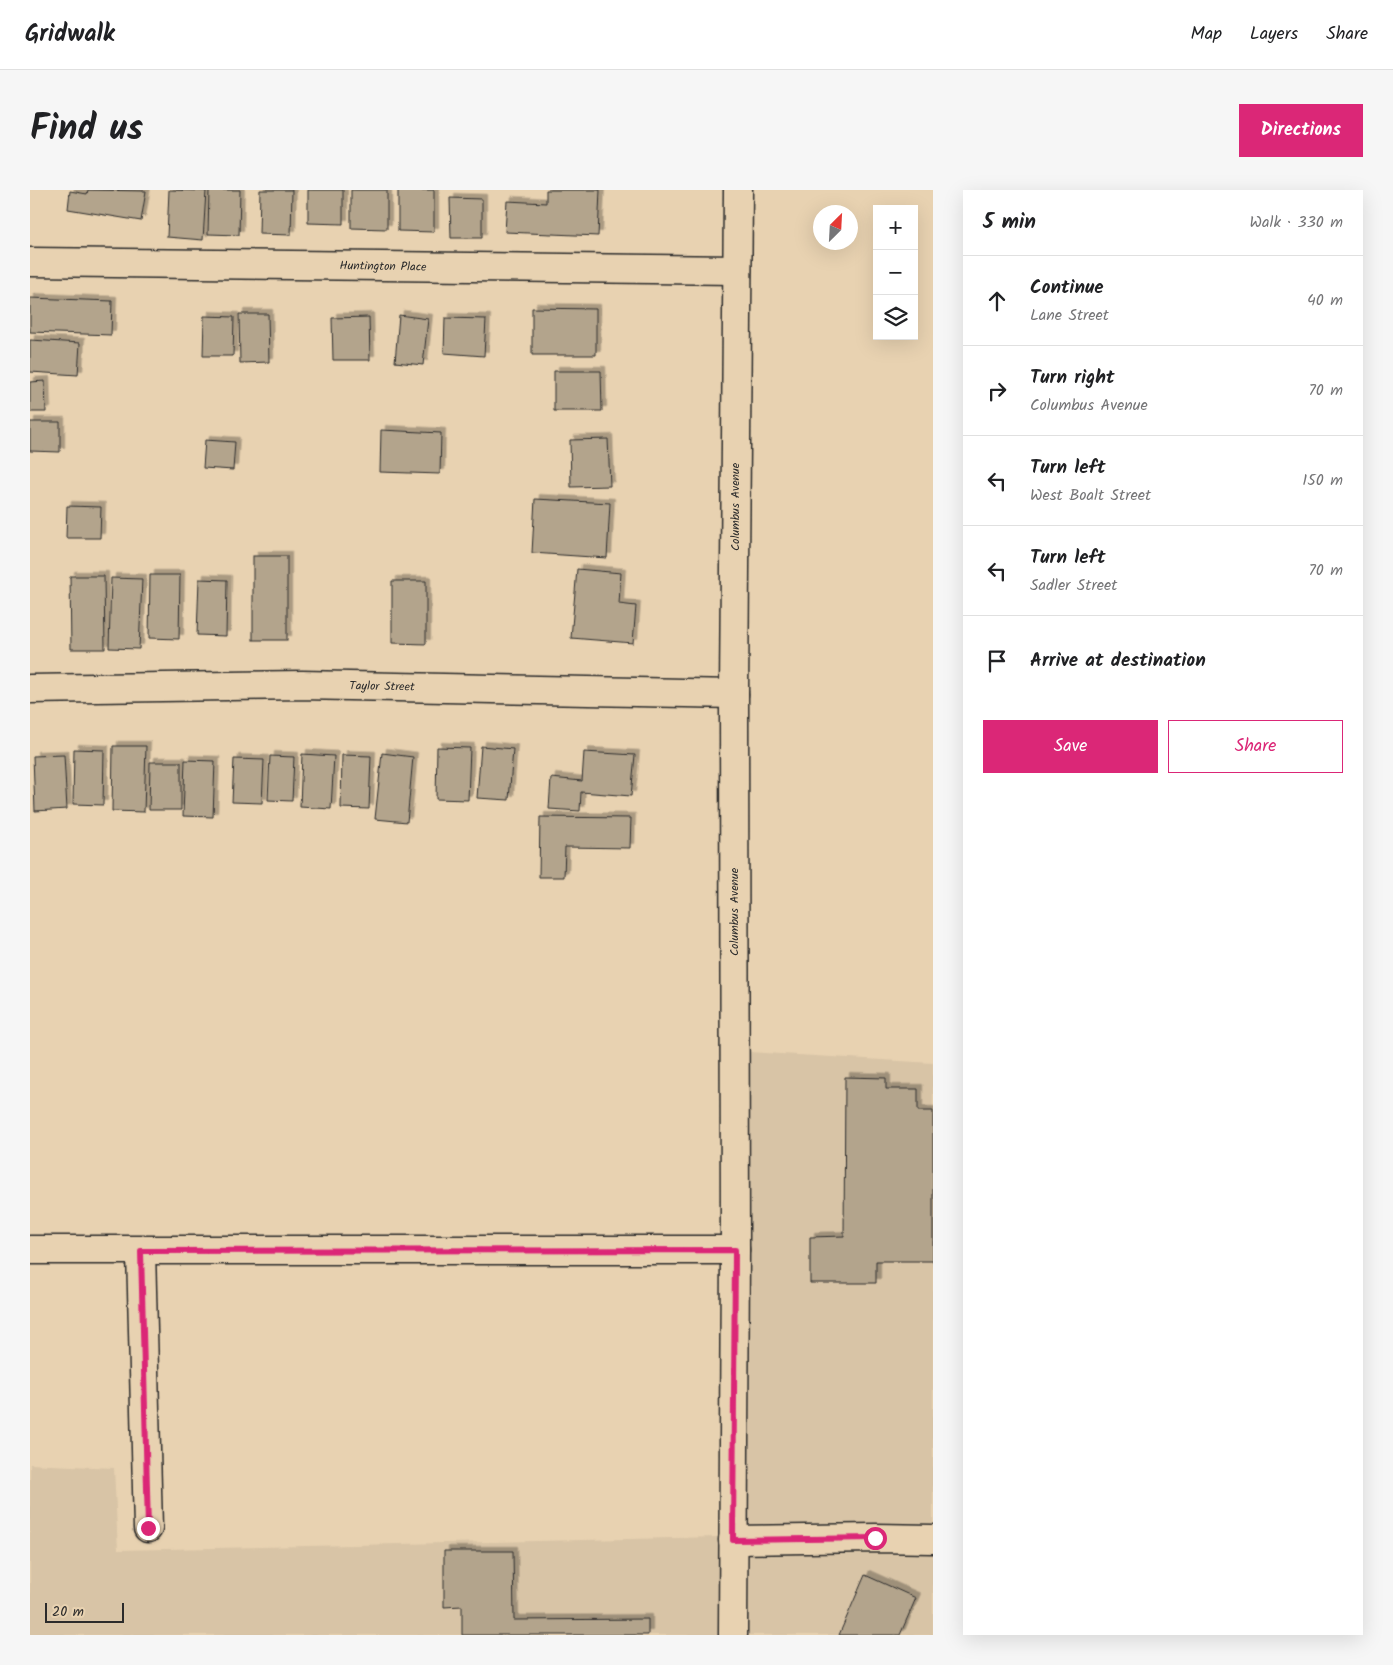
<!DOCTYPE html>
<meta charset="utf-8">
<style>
body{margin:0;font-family:Kalam,sans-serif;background:#f6f6f6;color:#202124}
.controls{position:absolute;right:15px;top:15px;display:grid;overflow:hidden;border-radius:0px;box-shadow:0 5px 20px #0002}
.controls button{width:45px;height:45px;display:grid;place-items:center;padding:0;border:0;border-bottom:1px solid #e0e0e0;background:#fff;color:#202124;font:25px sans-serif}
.compass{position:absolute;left:783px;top:15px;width:45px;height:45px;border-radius:50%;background:#fff;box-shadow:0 5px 20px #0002;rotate:24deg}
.scale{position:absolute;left:15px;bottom:12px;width:79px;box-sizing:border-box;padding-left:5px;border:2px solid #2b2b2b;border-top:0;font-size:14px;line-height:18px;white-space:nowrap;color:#2b2b2b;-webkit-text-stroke:4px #e8d2b1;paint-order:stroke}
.stop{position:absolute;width:15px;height:15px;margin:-11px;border:4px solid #db2777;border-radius:50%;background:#fff}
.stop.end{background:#db2777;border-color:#fff;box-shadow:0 1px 5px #0008}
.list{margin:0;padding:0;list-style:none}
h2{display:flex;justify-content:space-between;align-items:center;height:65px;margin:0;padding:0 20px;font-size:21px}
h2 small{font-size:16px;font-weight:400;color:#757577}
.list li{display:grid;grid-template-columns:32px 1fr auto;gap:15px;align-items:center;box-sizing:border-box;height:90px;padding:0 20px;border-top:1px solid #e0e0e0}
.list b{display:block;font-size:19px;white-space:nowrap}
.list p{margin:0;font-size:16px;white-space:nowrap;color:#757577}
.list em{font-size:16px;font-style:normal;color:#757577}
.actions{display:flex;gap:10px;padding:15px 20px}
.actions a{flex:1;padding:11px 0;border:1px solid #db2777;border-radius:0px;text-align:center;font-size:18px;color:#db2777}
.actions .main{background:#db2777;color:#fff}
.icon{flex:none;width:28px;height:28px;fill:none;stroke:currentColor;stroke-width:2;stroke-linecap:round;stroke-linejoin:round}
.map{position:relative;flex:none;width:903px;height:1445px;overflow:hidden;border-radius:0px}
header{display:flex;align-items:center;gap:30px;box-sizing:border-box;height:70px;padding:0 25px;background:#fff;border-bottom:1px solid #e0e0e0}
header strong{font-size:24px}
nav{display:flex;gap:28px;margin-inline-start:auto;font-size:18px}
.intro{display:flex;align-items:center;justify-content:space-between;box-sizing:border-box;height:120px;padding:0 30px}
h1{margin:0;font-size:35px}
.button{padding:12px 22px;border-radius:0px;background:#db2777;color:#fff;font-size:18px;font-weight:700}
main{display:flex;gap:30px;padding:0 30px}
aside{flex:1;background:#fff;border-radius:0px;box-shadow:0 5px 20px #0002}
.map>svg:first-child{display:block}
</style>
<header>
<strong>Gridwalk</strong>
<nav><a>Map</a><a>Layers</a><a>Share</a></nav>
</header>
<div class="intro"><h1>Find us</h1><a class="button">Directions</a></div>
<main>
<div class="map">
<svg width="903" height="1445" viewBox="0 0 903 1445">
<defs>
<filter id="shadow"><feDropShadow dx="4.5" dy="-4.5" stdDeviation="0" flood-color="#0004"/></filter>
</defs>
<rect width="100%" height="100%" fill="#e8d2b1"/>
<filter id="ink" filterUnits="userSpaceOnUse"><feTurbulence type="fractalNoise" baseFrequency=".02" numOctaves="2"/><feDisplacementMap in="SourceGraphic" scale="10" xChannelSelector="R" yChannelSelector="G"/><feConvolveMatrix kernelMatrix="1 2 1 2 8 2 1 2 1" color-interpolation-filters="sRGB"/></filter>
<g filter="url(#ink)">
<path fill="#d8c4a6" d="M 702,861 L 903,873 L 903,1445 L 0,1445 L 0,1274 L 84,1278 L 88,1360 L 690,1347 Z"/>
<g fill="#b3a48c" stroke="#2b2b2b" filter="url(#shadow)">
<path d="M 58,0 L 116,1 L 111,31 L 38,19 L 40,1 L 57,4 Z"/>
<path d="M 139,0 L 176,1 L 173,50 L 137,47 Z"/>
<path d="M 179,0 L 210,0 L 209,45 L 178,44 Z"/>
<path d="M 230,0 L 262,0 L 261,45 L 229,44 Z"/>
<path d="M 278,0 L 313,0 L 313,34 L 278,33 Z"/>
<path d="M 321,0 L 357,0 L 357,39 L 321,38 Z"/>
<path d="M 368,0 L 404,0 L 404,42 L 368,41 Z"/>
<path d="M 516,0 L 570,0 L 568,46 L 475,42 L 477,11 L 516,13 Z"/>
<path d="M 420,8 L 452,9 L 452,48 L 421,48 Z"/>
<path d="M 0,108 L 82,111 L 81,145 L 0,142 Z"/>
<path d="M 502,118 L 566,119 L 566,165 L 502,165 Z"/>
<path d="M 209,124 L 238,124 L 239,172 L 210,173 Z"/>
<path d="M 369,125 L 398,129 L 393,175 L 365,172 Z"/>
<path d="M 174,126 L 204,127 L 203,166 L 173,166 Z"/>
<path d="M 339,127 L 340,170 L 303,170 L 302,128 Z"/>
<path d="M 415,128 L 456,129 L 454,166 L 414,163 Z"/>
<path d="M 0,150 L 50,153 L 48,185 L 0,182 Z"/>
<path d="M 524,181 L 571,181 L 572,221 L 524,221 Z"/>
<path d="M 15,191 L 16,222 L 0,222 L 0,192 Z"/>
<path d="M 0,232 L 30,232 L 30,262 L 0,261 Z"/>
<path d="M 351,240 L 411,243 L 410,284 L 350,282 Z"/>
<path d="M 578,249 L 580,296 L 541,297 L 540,250 Z"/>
<path d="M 175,250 L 205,252 L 203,280 L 173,278 Z"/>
<path d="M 505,309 L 580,313 L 577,368 L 502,363 Z"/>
<path d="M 37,316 L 71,317 L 70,348 L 36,348 Z"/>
<rect x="223" y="366" width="34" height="84"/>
<path d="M 547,379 L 591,383 L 589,414 L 606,416 L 603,453 L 541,448 Z"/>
<path d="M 120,385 L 150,385 L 149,449 L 119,448 Z"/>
<path d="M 40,386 L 74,386 L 75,459 L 41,459 Z"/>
<path d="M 81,388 L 112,389 L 109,459 L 79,458 Z"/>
<path d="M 169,389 L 197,390 L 196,446 L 167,445 Z"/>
<path d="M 362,391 L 396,391 L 396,454 L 362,453 Z"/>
<path d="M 83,556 L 116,556 L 114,622 L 82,621 Z"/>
<path d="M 451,556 L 483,559 L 479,610 L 447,608 Z"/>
<path d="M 407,557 L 440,558 L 438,610 L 406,609 Z"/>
<path d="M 44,559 L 74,560 L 73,615 L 43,614 Z"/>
<path d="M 554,562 L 605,565 L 601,606 L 551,602 L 550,621 L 519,619 L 521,588 L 552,591 Z"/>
<path d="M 352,563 L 383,567 L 377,632 L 345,629 Z"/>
<path d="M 272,564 L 304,566 L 301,619 L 270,617 Z"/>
<path d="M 34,565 L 37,619 L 5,621 L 3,566 Z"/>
<path d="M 312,565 L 341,566 L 339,619 L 311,618 Z"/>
<path d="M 240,566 L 264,567 L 262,611 L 238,610 Z"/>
<path d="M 204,569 L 234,570 L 232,613 L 202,612 Z"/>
<path d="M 155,570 L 185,571 L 183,627 L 153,626 Z"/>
<path d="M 120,572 L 151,572 L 151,620 L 119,620 Z"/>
<path d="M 510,627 L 601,628 L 600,658 L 535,657 L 534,687 L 509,687 Z"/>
<path d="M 815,887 L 856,888 L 856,899 L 888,899 L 888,921 L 903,921 L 903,1071 L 846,1071 L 846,1093 L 780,1093 L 780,1047 L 814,1046 Z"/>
<path d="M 414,1361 L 483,1361 L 484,1430 L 618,1429 L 618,1445 L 432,1445 L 432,1416 L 414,1417 Z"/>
<path d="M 835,1385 L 886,1408 L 870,1445 L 809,1445 Z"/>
</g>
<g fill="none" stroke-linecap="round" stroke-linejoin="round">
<g stroke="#2b2b2b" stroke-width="31">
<g id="minor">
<path d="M 0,72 L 707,80"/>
<path d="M 0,499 L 272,495 L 704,504"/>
<path d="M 0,1060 L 705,1060"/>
<path d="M 111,1061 L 118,1338"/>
<path d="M 703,1350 L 845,1348 L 903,1349"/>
</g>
</g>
<g stroke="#2b2b2b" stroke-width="31">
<path id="secondary" d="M 703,1445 L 705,1060 L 704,504 L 708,0"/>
</g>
<use href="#minor" stroke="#e8d2b1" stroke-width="28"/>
<use href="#secondary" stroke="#e8d2b1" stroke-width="28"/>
</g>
</g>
<g fill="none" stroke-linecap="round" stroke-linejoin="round" filter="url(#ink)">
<path stroke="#db2777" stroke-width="6" d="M 118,1338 L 111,1061 L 705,1060 L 703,1350 L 845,1348"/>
</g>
<g text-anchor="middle" stroke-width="4" stroke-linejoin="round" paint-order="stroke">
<g font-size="12" fill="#2b2b2b" stroke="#e8d2b1">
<text transform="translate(353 76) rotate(1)" y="4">Huntington Place</text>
<text transform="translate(705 317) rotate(-90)" y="4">Columbus Avenue</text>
<text transform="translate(352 496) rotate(1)" y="4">Taylor Street</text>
<text transform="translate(704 722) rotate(-90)" y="4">Columbus Avenue</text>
</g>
</g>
</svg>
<div class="controls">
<button>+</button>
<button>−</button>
<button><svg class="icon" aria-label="layers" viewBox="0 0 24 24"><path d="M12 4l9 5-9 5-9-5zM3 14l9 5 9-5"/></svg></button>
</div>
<svg class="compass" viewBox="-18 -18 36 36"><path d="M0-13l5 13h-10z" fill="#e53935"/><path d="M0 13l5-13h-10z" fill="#757577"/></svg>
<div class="scale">20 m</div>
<div class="stop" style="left:845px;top:1348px"></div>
<div class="stop end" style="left:118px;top:1338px"></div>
</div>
<aside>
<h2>5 min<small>Walk · 330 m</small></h2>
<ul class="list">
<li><svg class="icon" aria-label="ahead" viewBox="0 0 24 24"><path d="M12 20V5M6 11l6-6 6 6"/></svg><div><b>Continue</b><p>Lane Street</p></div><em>40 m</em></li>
<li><svg class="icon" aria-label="right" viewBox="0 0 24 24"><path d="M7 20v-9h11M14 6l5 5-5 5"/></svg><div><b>Turn right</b><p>Columbus Avenue</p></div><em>70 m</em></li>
<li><svg class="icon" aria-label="left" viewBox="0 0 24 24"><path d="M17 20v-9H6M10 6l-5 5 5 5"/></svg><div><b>Turn left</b><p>West Boalt Street</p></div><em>150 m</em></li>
<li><svg class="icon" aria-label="left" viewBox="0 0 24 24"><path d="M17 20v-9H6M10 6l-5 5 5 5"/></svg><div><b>Turn left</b><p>Sadler Street</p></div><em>70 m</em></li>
<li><svg class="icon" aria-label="arrive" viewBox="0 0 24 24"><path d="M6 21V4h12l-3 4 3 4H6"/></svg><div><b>Arrive at destination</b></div></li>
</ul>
<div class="actions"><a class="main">Save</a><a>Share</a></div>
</aside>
</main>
